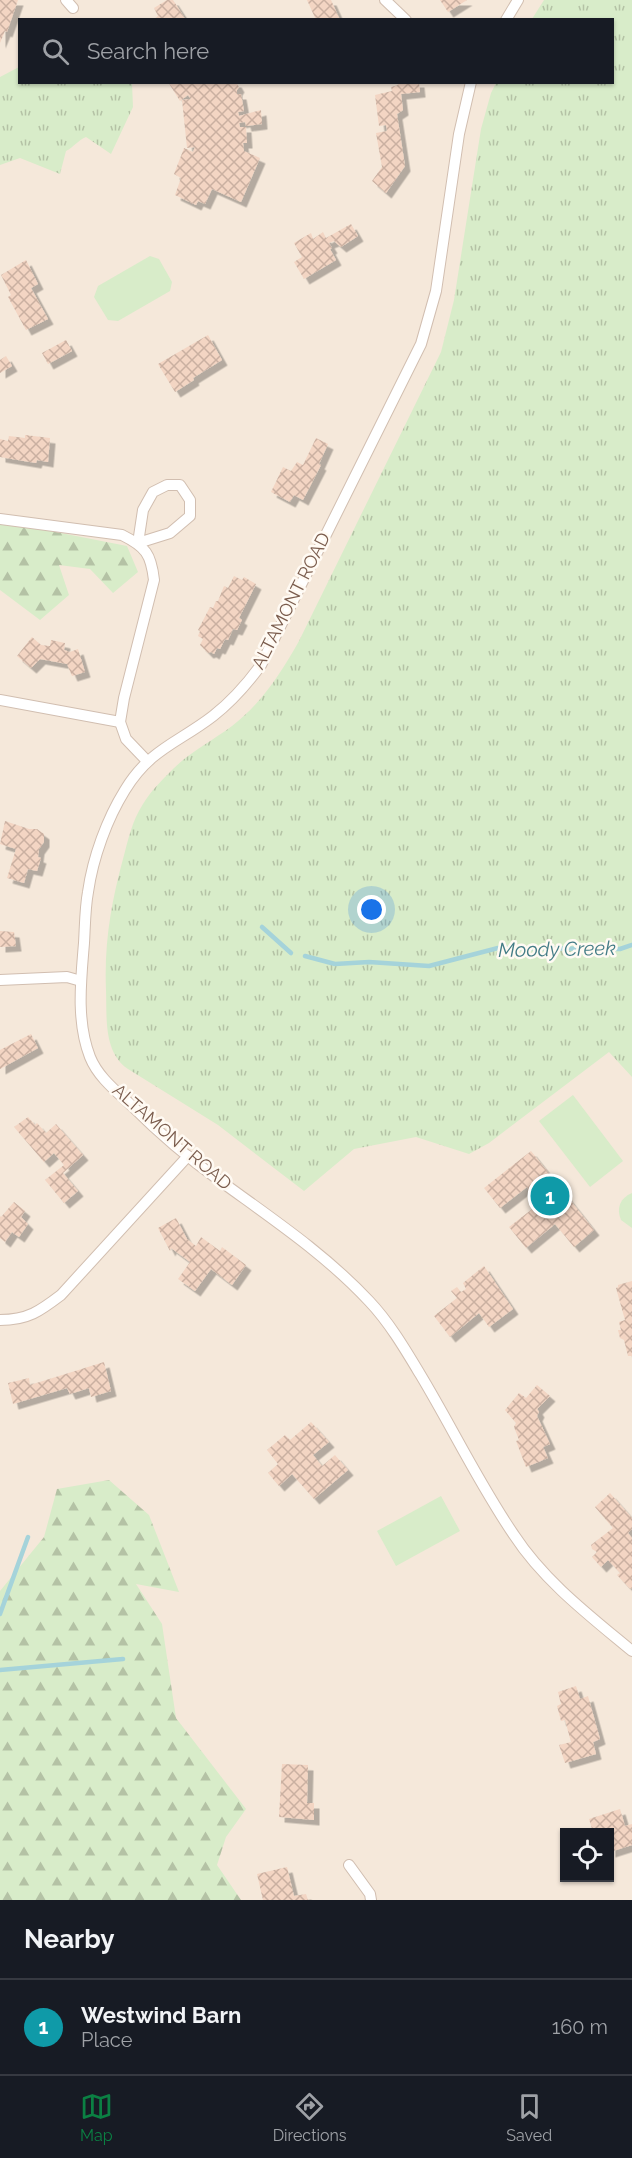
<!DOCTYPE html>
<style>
body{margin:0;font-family:Raleway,sans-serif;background:#242831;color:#f1f3f6}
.controls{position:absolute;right:18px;bottom:18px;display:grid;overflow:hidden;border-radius:0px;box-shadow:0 2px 4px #0004}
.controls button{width:54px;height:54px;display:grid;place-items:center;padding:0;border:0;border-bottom:2px solid #363941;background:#171b24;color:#f1f3f6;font:30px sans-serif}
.you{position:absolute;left:372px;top:910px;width:21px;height:21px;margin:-15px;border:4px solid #fff;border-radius:50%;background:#1a73e8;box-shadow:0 0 0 9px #1a73e833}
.badge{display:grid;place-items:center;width:39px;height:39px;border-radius:50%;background:#0b8043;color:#fff;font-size:20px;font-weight:700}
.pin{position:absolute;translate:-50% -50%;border:3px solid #fff;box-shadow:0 2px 6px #0006}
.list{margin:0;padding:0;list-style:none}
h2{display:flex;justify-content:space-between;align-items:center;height:78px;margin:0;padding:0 24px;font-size:26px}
h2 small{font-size:20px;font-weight:400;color:#9ea1a6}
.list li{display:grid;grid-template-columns:39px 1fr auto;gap:18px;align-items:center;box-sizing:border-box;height:96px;padding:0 24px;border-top:2px solid #363941}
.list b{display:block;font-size:22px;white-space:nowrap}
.list p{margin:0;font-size:20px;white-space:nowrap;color:#9ea1a6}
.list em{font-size:20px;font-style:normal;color:#9ea1a6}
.icon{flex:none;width:33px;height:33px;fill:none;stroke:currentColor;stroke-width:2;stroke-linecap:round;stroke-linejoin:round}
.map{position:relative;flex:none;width:632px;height:1900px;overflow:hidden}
.search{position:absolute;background:#171b24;box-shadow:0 2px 4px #0004;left:18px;right:18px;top:18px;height:66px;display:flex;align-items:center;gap:15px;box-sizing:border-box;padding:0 21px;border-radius:0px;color:#9ea1a6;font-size:22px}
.sheet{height:174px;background:#171b24}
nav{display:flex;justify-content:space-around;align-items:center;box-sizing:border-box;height:84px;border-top:2px solid #363941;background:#171b24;font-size:16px;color:#9ea1a6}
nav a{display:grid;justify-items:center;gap:3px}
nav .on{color:#0b8043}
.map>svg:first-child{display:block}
</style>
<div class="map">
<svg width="632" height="1900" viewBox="0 0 632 1900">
<defs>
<pattern id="grass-tufts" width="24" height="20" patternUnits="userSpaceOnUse" patternTransform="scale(1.5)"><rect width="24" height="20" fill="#d8ecc9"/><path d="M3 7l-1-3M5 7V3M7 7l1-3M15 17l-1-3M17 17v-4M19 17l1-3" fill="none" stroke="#b4c2a5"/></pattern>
<pattern id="forest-firs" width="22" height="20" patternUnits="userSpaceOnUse" patternTransform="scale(1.5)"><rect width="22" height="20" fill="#d8ecc9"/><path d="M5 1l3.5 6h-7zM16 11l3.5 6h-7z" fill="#b4c2a5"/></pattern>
<pattern id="building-cross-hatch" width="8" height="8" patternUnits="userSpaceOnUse" patternTransform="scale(1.5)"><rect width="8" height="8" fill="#f3d5c3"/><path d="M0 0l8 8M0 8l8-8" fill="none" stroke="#cab0a1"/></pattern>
<filter id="shadow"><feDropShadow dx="5.5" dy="5.5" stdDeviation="0" flood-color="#0004"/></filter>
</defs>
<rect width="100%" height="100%" fill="#fdf6ec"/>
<path fill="#f5e8da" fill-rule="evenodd" d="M 0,0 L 632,0 L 632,1900 L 0,1900 ZM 20,20 L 612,20 L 612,82 L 20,82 ZM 564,1832 L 610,1832 L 610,1878 L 564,1878 Z"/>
<g fill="url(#grass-tufts)">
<path d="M 544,0 L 632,0 L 632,1077 L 609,1052 L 489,1143 L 469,1154 L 416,1137 L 354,1149 L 304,1191 L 218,1125 L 128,1069 C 103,1052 107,1017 106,990 C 104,944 111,903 123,859 C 128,840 132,821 143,804 C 151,791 162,780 173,769 C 190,752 212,741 232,726 C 261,704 281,673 299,641 L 441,352 L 454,300 L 481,129 L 491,93 L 496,83 L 612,82 L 612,20 L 532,19 Z"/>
<path d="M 19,67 L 20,82 L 132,83 L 133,107 L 111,154 L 86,137 C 77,141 74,147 66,151 L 60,174 L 20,158 L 0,165 L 0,77 Z"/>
</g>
<g fill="url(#forest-firs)">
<path d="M 0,521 L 127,546 L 138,572 L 113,593 L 90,569 L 59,565 L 69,595 L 40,620 L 0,590 Z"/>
<path d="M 109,1480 L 149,1515 L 179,1592 L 136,1584 L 162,1624 L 176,1718 L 246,1809 L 226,1837 L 217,1865 L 241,1900 L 0,1900 L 0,1591 L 44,1537 L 57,1489 Z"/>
</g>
<g fill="#d8ecc9">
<path d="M 150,256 L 159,259 L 172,282 L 170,291 L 118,321 L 108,320 L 94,297 L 98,286 Z"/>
<path d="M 573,1095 L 623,1161 L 590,1187 L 539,1121 Z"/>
<path d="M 632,1193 L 632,1228 L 621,1220 C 616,1208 620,1198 632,1193 Z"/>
<path d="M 441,1496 L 460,1531 L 396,1566 L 377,1531 Z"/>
</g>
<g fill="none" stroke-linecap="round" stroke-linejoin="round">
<g stroke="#a5d3da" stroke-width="4.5">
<path d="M 262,927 L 291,953"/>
<path d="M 305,956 L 335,964 L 369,962 L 429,966 L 498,948 L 620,949 L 632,945"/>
<path d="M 0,1614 L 28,1537"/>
<path d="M 0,1670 L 123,1659"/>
</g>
</g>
<g fill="url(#building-cross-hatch)" filter="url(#shadow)">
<path d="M 0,0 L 18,0 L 7,32 L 5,31 L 0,43 Z"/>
<path d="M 167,0 L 173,0 L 186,20 L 153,20 L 158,16 L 154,8 Z"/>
<path d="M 307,0 L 331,0 L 340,20 L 316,20 Z"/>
<path d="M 440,0 L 467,0 L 448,12 Z"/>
<path d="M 168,82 L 236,82 L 239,87 L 237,90 L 237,94 L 241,94 L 244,111 L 238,112 L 239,116 L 261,110 L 262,124 L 246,126 L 245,122 L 239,123 L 240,127 L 246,127 L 247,143 L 243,143 L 244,151 L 260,158 L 241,202 L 212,189 L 205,204 L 198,201 L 196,205 L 175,195 L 181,178 L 174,174 L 184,148 L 193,152 L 195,147 L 187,148 L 182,100 L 191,99 L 188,95 L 180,101 Z"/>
<path d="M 397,82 L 419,82 L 420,92 L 401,94 L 403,110 L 397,114 L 405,166 L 386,193 L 372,181 L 382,167 L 376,133 L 387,131 L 386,125 L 379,126 L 375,95 L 392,91 L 391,87 L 398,85 Z"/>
<path d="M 351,224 L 358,236 L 341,247 L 334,241 L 329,243 L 332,248 L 330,249 L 336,260 L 304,279 L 294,262 L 302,257 L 294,243 L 311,233 L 313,239 L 323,232 L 326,238 Z"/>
<path d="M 26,260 L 38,284 L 31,288 L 48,319 L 26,330 L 8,297 L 11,295 L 1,275 Z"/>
<path d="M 208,335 L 222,360 L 193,378 L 194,380 L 175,392 L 158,364 Z"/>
<path d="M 66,340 L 72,351 L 48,364 L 42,353 Z"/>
<path d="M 6,356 L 12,366 L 0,373 L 0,360 Z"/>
<path d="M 25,435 L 50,438 L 48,462 L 37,460 L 36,463 L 0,457 L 0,439 L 8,441 L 9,436 L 25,438 Z"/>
<path d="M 316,438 L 328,444 L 319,464 L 321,465 L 303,500 L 294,495 L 290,502 L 271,492 L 283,467 L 291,471 L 297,462 L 303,465 Z"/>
<path d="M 234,576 L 242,580 L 244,577 L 256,584 L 239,618 L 242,620 L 237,630 L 233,629 L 228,640 L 225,639 L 220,649 L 217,648 L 214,654 L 211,652 L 208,653 L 200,645 L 203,639 L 198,636 L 200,631 L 198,630 L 210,607 L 213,608 L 216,601 L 218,601 L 224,586 L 228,588 Z"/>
<path d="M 32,637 L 41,645 L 50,646 L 51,640 L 65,643 L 64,650 L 70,652 L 78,649 L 85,672 L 72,676 L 67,664 L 40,659 L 31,668 L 17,656 Z"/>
<path d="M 5,821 L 29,829 L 37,829 L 44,834 L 44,842 L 39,849 L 38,857 L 41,858 L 37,871 L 28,869 L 24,883 L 7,878 L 16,849 L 0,844 Z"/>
<path d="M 0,931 L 14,932 L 16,946 L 0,947 Z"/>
<path d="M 31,1034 L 38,1048 L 0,1069 L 0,1050 Z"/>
<path d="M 28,1117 L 35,1125 L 37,1123 L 46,1133 L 56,1124 L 83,1155 L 63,1173 L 78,1191 L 64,1203 L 45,1180 L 64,1165 L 54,1153 L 44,1162 L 14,1127 Z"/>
<path d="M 531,1151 L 594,1230 L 574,1247 L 555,1224 L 526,1248 L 509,1227 L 540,1203 L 527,1187 L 500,1208 L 484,1188 Z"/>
<path d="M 14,1202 L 25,1211 L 21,1217 L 28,1224 L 19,1237 L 12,1232 L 5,1242 L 0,1238 L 0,1216 L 1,1217 Z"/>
<path d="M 176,1218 L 187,1239 L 196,1246 L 201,1237 L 220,1251 L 222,1247 L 246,1265 L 232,1285 L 211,1269 L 195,1291 L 178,1279 L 190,1262 L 171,1248 L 170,1251 L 158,1228 Z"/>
<path d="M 484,1266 L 513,1309 L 489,1327 L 479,1313 L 450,1337 L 434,1316 L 457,1298 L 451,1291 L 457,1287 L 461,1292 L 466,1289 L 463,1283 Z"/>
<path d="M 632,1281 L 632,1356 L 628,1356 L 624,1340 L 620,1338 L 618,1330 L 621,1330 L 619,1322 L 625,1320 L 616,1288 L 618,1287 L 618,1285 Z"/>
<path d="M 104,1362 L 111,1391 L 91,1397 L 89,1388 L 70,1394 L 67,1388 L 13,1404 L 8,1383 L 29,1378 L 30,1385 Z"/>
<path d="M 537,1385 L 550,1396 L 537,1409 L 539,1412 L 537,1416 L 550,1444 L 543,1447 L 548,1458 L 526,1467 L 516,1441 L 519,1440 L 514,1427 L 516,1423 L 505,1410 L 519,1393 L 526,1398 Z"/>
<path d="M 311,1422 L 329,1442 L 313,1455 L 322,1466 L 335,1455 L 348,1470 L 314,1499 L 292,1474 L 279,1486 L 268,1473 L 278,1464 L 267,1450 L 285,1435 L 290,1440 Z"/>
<path d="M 610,1493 L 632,1518 L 632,1529 L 628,1533 L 632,1538 L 632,1588 L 630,1589 L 617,1575 L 620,1573 L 608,1560 L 601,1567 L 592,1557 L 597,1552 L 592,1549 L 591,1545 L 613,1528 L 595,1507 Z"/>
<path d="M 576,1686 L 580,1699 L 588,1696 L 600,1739 L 593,1742 L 596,1754 L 565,1763 L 559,1745 L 571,1742 L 565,1720 L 561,1721 L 557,1706 L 561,1704 L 558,1692 Z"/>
<path d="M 282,1764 L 308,1765 L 307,1803 L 314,1803 L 314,1820 L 279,1817 Z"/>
<path d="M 620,1809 L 625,1826 L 632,1824 L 632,1845 L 610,1852 L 610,1832 L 593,1832 L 589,1819 Z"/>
<path d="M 287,1867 L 294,1896 L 306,1894 L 308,1900 L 263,1900 L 257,1874 Z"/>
</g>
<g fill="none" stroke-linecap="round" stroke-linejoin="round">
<g stroke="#d1beb0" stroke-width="12">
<g id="street">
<path d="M 66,0 L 73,8"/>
<path d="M 385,0 L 406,20"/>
<path d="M 506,20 L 518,0"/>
<path d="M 471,82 L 459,134 L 436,291 L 421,344 L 261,665 C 247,684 231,702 213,716 C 178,743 150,749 125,790 C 107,819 93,857 88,892 C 85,908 85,926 84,943 C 81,980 76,1021 90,1057 C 98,1077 116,1091 131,1105 C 158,1132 188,1158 219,1180 C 271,1218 324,1253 369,1301 C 389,1322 405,1349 420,1374 C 452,1427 479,1484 514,1535 C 544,1581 590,1616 632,1651"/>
<path d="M 167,485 L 180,485 L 190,500 L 190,516 L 170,533 L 138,543 L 143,510 L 153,492 Z"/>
<path d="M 0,519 L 122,535 C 146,547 151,554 154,580 L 124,698 L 120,722 L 126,739 L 147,761"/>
<path d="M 0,700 L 120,722"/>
<path d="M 0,980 L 67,977 L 81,981"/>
<path d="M 0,1320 C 28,1320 40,1311 61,1295 L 188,1156"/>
<path d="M 349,1865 L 370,1894 L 371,1900"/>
</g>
</g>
<use href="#street" stroke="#fff" stroke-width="10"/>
</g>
<g text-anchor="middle" stroke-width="5" stroke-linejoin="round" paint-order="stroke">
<g font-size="18" fill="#7a5c4d" stroke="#fffaf3">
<text transform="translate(291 601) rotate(-63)" y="6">ALTAMONT ROAD</text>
<text transform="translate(172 1137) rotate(41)" y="6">ALTAMONT ROAD</text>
</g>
<g font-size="20" font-style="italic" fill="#437c86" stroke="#fffaf3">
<text transform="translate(557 949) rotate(-1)" y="7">Moody Creek</text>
</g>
</g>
</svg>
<div class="controls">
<button><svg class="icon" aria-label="locate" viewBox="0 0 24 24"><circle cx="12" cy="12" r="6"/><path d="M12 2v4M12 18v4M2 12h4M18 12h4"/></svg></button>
</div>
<div class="you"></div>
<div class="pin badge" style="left:550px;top:1196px;background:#0f9aa8">1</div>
<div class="search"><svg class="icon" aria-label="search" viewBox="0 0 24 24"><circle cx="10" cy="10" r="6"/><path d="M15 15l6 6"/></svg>Search here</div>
</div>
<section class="sheet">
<h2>Nearby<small></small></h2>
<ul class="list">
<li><span class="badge" style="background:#0f9aa8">1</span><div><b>Westwind Barn</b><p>Place</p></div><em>160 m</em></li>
</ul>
</section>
<nav>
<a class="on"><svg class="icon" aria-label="map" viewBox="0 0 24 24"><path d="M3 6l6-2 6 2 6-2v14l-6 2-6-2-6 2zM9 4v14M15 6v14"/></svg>Map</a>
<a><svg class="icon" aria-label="directions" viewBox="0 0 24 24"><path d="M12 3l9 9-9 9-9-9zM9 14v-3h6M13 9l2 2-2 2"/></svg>Directions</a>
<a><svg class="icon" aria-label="saved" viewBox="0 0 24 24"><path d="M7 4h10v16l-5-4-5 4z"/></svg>Saved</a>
</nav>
